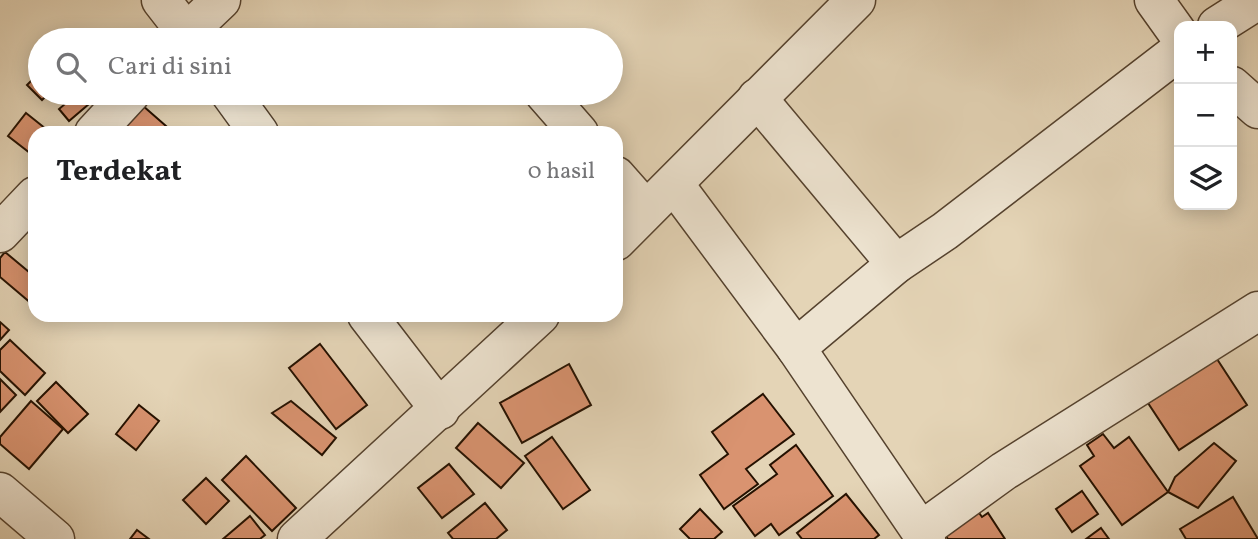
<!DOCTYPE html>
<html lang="id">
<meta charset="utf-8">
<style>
body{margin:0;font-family:Vollkorn,serif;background:#f6f6f6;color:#202124}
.controls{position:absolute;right:21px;top:21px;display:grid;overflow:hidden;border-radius:14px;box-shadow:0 4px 18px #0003}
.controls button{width:63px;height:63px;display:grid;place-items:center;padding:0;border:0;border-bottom:2px solid #e0e0e0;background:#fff;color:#202124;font:35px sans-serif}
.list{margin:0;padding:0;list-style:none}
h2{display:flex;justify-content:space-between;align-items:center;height:91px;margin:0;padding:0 28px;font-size:30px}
h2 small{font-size:23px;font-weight:400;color:#757577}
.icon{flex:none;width:38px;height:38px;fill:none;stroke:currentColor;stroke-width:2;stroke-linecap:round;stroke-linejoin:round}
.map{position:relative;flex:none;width:1258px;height:539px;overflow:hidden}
.search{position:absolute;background:#fff;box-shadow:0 4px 18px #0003;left:28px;top:28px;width:595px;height:77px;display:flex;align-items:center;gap:18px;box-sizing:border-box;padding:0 24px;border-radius:38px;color:#757577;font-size:26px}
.panel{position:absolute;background:#fff;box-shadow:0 4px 18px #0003;left:28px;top:126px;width:595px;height:196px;border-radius:21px}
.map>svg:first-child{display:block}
</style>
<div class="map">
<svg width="1258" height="539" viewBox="0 0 1258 539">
<rect width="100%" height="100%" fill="#e4d4b6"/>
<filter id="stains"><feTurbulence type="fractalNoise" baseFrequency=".00286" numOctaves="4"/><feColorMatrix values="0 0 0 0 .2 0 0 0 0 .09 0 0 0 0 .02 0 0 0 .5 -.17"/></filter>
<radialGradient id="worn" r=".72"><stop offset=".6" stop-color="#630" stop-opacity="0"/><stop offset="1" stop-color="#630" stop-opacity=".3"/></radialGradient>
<g fill="#d99370" stroke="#251100" stroke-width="2">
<path d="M 40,72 L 40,93 L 49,93 L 42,100 L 27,85 Z"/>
<path d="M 78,93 L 91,93 L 96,98 L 69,121 L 59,109 Z"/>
<path d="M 142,105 L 174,133 L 127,133 L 122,129 Z"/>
<path d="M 26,113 L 51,133 L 35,133 L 35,157 L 8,136 Z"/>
<path d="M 5,252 L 35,277 L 35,300 L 32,304 L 0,277 L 0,258 Z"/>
<path d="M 0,322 L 9,330 L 0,340 Z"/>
<path d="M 10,340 L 45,373 L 25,395 L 0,371 L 0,350 Z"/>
<path d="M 320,344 L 367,405 L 336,429 L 289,368 Z"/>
<path d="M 1217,359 L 1247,405 L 1179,450 L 1148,403 Z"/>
<path d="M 569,364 L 591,405 L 522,443 L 500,403 Z"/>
<path d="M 0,379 L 16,395 L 0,412 Z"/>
<path d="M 56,382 L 88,414 L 68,433 L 37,401 Z"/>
<path d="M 763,394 L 794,434 L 746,469 L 758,484 L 724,509 L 700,475 L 728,454 L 712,432 Z"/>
<path d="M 31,401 L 63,429 L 29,469 L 0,444 L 0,437 Z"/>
<path d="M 291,401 L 336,438 L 322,455 L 272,413 Z"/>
<path d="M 139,405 L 159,421 L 136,450 L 116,434 Z"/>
<path d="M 478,423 L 524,463 L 501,488 L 456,448 Z"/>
<path d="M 1103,434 L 1114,448 L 1129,437 L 1168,492 L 1122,525 L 1080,466 L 1094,456 L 1087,445 Z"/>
<path d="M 552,437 L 590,490 L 563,509 L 525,456 Z"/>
<path d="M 1214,443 L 1236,461 L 1198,508 L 1168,492 L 1175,477 Z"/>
<path d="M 796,445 L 833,496 L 779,535 L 771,524 L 755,536 L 733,506 L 777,474 L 770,465 Z"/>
<path d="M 246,456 L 296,508 L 272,531 L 222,480 Z"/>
<path d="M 449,464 L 474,494 L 442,518 L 418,488 Z"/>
<path d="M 206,478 L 229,501 L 206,524 L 183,500 Z"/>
<path d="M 1082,491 L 1098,514 L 1072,532 L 1056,509 Z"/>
<path d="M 846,494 L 879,535 L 874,539 L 802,539 L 797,533 Z"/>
<path d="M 1233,497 L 1258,539 L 1186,539 L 1180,529 Z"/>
<path d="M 485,503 L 507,530 L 496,539 L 453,539 L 448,533 Z"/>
<path d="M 975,507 L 982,517 L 988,513 L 1005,539 L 948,539 L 942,530 Z"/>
<path d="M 700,509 L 722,532 L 714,539 L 690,539 L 680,529 Z"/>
<path d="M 250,516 L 265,535 L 260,539 L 223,539 Z"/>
<path d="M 1101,528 L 1109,539 L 1086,539 Z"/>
<path d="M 137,530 L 149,539 L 130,539 Z"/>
</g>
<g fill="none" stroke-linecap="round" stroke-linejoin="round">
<g stroke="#55422e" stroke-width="41">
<g id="minor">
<path d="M 161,0 L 192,40"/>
<path d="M 1154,0 L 1179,35"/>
<path d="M 1217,26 L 1258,0"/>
<path d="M 179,40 L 221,0"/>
<path d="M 1232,86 L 1258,109"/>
<path d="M 230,93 L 259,133"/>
<path d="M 544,93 L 579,133"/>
<path d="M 757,98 L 896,264"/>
<path d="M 94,133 L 131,93"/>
<path d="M 616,176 L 646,210"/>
<path d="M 674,184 L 796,348 L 926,539"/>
<path d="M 0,233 L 35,196"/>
<path d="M 616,241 L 856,0"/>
<path d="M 367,315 L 440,410"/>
<path d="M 796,348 L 896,264 L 945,231 L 1179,51"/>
<path d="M 0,492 L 55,539"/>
<path d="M 921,531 L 1004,471 L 1258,311"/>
<path d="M 297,539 L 540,315"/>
</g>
</g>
<use href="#minor" stroke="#ede3d0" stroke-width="38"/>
</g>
<rect width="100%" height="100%" filter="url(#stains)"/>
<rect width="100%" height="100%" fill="url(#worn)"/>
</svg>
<div class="controls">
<button>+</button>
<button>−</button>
<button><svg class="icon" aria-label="layers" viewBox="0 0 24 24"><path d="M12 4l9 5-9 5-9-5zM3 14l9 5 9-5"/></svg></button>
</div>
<div class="search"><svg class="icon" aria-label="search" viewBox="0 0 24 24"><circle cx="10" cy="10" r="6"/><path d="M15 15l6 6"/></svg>Cari di sini</div>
<section class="panel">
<h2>Terdekat<small>0 hasil</small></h2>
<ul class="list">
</ul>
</section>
</div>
